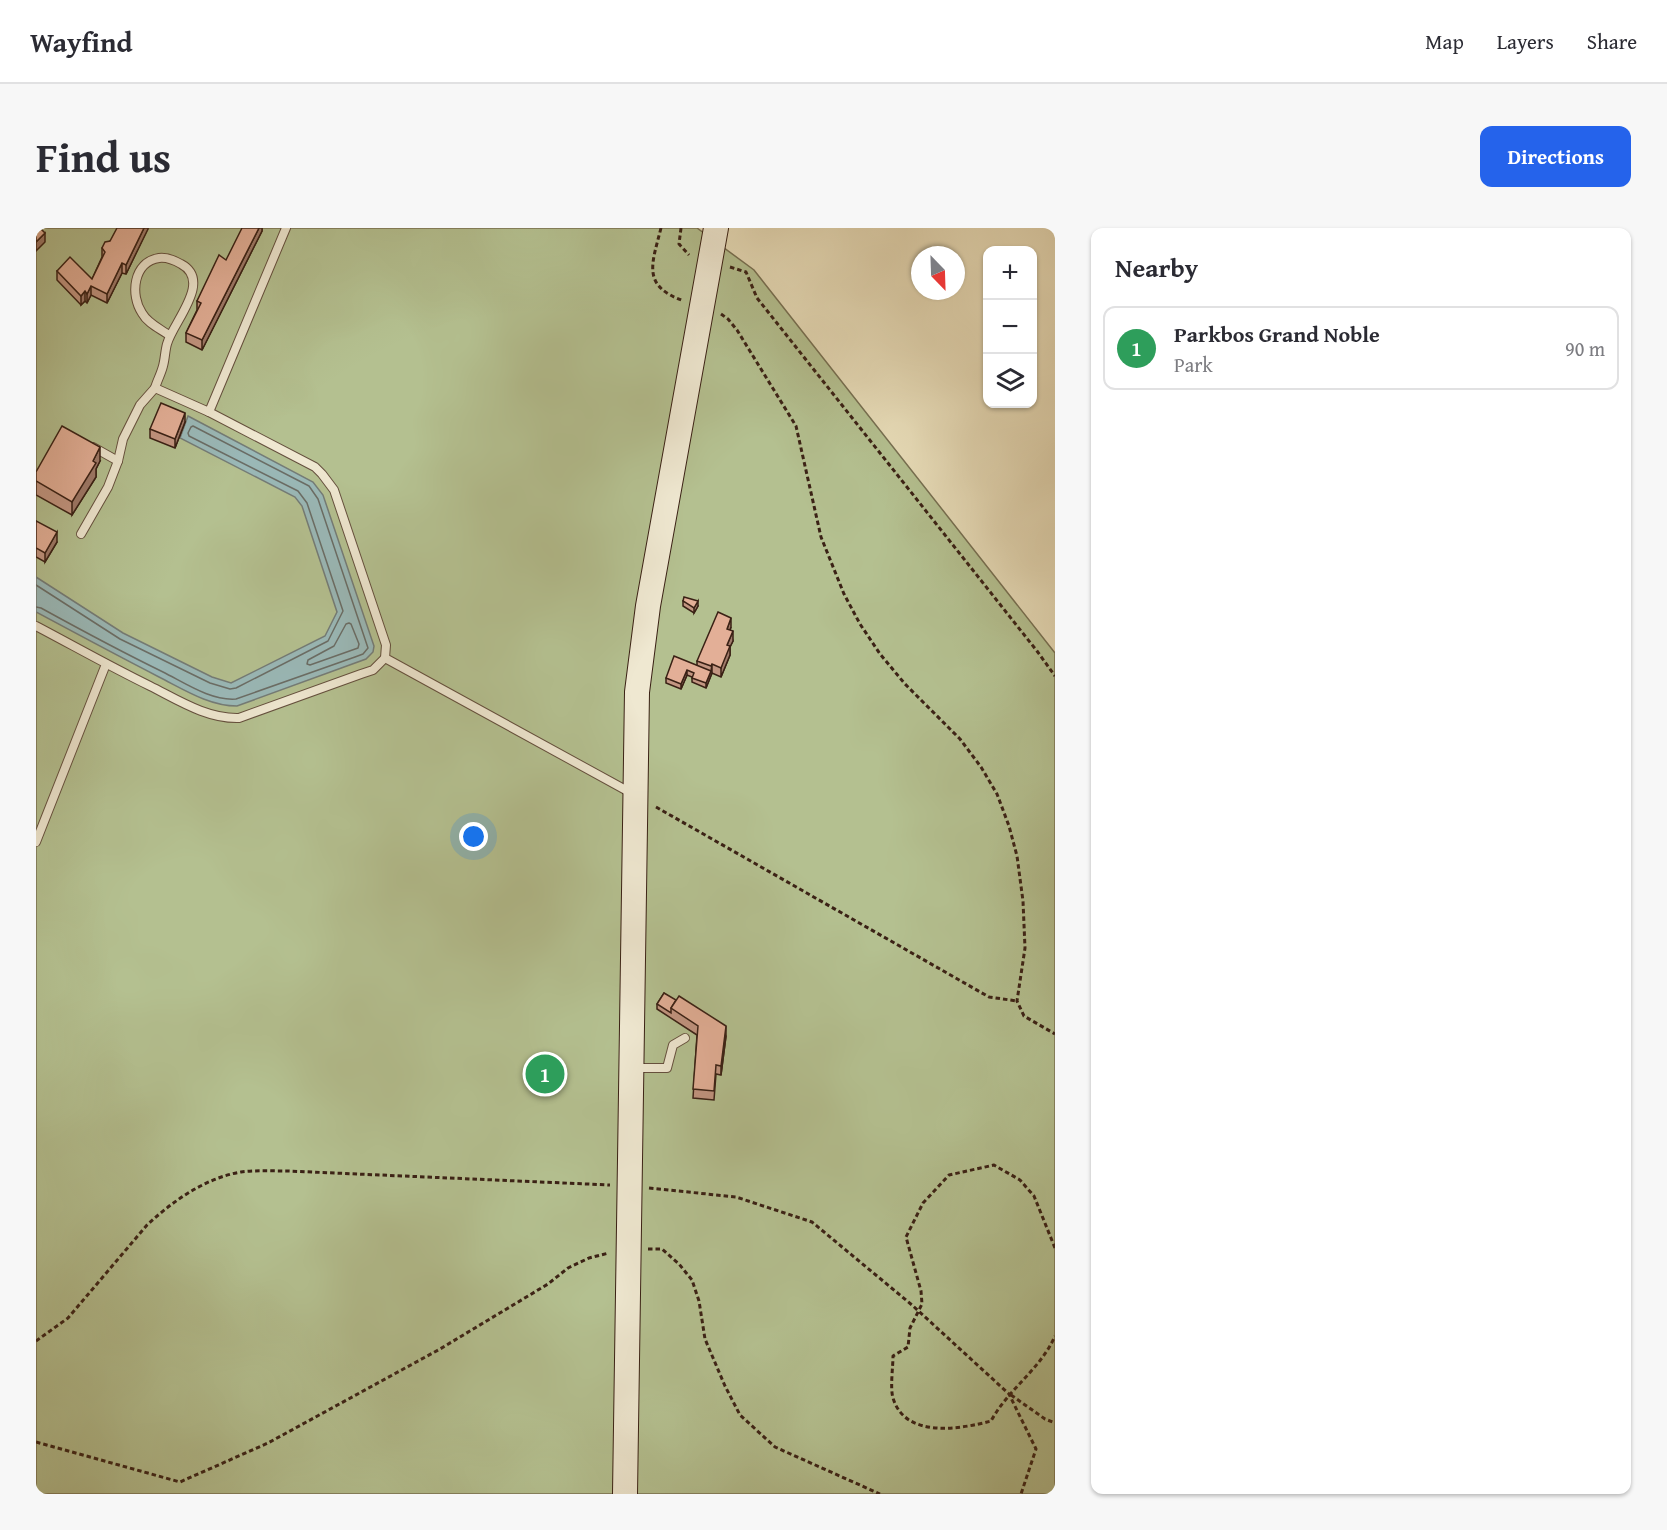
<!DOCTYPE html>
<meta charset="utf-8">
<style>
body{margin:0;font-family:"Gentium Book Plus",serif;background:#f7f7f7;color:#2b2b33}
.controls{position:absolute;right:18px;top:18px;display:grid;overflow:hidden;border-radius:12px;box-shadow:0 2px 4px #0004}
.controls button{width:54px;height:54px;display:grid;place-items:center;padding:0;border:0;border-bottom:2px solid #e1e1e2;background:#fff;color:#2b2b33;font:30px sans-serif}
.compass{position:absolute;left:875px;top:18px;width:54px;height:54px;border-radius:50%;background:#fff;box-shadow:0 2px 4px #0004;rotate:157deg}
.you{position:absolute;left:438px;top:609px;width:21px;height:21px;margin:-15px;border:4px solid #fff;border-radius:50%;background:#1a73e8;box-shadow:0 0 0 9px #1a73e833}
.badge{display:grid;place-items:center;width:39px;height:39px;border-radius:50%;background:#2563eb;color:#fff;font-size:20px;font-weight:700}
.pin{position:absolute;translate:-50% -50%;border:3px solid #fff;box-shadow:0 2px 6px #0006}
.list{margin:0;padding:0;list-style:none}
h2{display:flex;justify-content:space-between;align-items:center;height:78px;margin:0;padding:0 24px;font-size:26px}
h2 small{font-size:20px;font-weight:400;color:#7c7c81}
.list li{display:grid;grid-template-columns:39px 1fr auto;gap:18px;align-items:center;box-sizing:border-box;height:84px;margin:0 12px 12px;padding:0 12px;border:2px solid #e1e1e2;border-radius:12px}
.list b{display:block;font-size:22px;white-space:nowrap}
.list p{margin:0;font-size:20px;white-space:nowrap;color:#7c7c81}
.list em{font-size:20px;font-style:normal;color:#7c7c81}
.icon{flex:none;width:33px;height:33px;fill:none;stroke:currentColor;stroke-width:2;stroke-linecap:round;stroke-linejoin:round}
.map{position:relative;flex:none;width:1019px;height:1266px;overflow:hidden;border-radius:12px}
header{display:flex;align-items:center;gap:36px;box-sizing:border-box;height:84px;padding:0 30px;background:#fff;border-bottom:2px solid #e1e1e2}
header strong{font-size:28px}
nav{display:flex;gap:33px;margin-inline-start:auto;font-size:21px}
.intro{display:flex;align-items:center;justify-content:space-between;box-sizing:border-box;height:144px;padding:0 36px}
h1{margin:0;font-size:42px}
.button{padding:15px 27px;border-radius:12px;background:#2563eb;color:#fff;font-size:21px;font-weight:700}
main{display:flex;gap:36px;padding:0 36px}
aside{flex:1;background:#fff;border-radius:12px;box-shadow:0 2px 4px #0004}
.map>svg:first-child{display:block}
</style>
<header>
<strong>Wayfind</strong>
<nav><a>Map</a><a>Layers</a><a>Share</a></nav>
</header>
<div class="intro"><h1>Find us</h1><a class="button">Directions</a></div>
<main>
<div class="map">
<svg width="1019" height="1266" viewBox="0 0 1019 1266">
<rect width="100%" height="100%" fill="#e7dcb8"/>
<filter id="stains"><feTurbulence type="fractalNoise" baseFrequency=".00333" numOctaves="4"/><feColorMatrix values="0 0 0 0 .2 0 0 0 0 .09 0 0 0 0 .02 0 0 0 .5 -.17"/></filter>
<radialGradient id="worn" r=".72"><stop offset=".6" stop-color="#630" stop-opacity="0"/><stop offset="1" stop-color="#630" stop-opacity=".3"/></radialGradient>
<path fill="#b4c090" stroke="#777052" stroke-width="1.5" d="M 0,0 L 661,0 L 718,42 L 1019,425 L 1019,1266 L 0,1266 Z"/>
<path fill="#9ab9b8" stroke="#747c77" stroke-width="1.5" d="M 152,188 L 277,254 L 287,267 L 338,418 L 337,424 L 330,431 L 201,478 C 173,478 147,461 123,449 C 82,428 41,406 0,384 L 0,349 L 87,405 L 176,449 L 195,455 L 289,408 L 301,384 L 266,278 L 259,269 L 144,210 Z"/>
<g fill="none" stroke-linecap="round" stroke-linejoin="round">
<g stroke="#6a6d66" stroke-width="1.5">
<path d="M 0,357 L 84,411 L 174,455 L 194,461 L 200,460 L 292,413 L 307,383 L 271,275 L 262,263 L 153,208 L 152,205 L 155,199 L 157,198 L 273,258 L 282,271 L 332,420 L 327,426 L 319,429 L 200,471 C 175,473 149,455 127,444 C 86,424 45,402 5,380 L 0,379"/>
<path d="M 313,395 L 315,396 L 323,416 L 322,420 L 274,437 L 271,436 L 272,432 L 298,418 L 310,396 Z"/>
</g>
<g stroke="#65503e" stroke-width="10">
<g id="lane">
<path d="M 119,160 C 121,153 125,146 127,138 C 129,131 129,123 131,116 C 137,94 177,53 145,36 C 138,32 131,29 123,30 C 97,34 94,67 106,85 C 112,96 125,101 134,108"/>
<path d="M 173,184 L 250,0"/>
<path d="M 57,219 L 82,233"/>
<path d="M 45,306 L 72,259 L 82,233 L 87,211 L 104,177 L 119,160 L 173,184 L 279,239 L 286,246 L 298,262 L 350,417 L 349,430 L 597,566"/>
<path d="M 0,398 C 38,418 75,439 114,458 C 142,472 171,491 203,490 L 325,446 L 337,442 L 349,430"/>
<path d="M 0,614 L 70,436"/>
<path d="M 596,840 L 631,840 L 637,817 L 649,810"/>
</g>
</g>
<g stroke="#3a2115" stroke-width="26">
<path id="secondary" d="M 589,1266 L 601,464 L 612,378 L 680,0"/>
</g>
<g stroke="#3a2115" stroke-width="3" stroke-dasharray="4.5 3" stroke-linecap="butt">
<path d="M 625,0 C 616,36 605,58 648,73"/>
<path d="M 645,0 L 643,16 L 653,27"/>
<path d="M 694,39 L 710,44 L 721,70 L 1001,423 L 1019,448"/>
<path d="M 685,86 L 692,91 L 701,102 L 760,198 L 785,309 L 808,366 L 824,396 L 844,426 L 869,456 L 924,511 L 945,539 L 961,566 L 973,598 L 981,628 L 987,673 L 989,720 L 981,773 L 988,788 L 1019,806"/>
<path d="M 620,579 L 953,769 L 981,773"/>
<path d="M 613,960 L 700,969 L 776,994 L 876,1077 L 973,1166 L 1000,1221 L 985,1266"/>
<path d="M 1019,1020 L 998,968 L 984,952 L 958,937 L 913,947 L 887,975 L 870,1009 L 885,1063 L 886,1076 L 874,1100 L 872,1119 L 857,1128 C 857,1139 854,1160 857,1170 C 869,1211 925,1201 955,1193 C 973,1160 1004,1142 1019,1108"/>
<path d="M 612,1021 L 626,1021 L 643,1036 L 656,1052 L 663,1073 L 669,1111 L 689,1158 L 704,1187 L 739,1219 L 844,1266"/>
<path d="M 0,1113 L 32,1090 L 111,997 C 137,973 169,950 205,944 C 220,942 237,943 252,943 L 574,957"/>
<path d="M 975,1167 L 1009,1191 L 1019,1195"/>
<path d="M 0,1214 L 144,1254 L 232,1215 L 404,1121 L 512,1056 L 532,1040 L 553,1030 L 573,1025"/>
</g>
<use href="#lane" stroke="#efe8d1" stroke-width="8"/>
<use href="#secondary" stroke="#efe8d1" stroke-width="24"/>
</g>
<g fill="#c39682" stroke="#3a2115" stroke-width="1.5">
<path d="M 112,0 L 90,46 L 86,45 L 71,75 L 55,67 L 51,75 L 49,73 L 45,77 L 21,52 L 21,43 L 56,51 L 66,29 L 66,20 L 74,13 Z"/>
<path d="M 226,0 L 226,3 L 166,122 L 150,114 L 150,105 L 161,82 L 161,73 L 190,32 Z"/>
<path d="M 149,194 L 139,220 L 114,210 L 114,201 Z"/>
<path d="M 64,233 L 60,241 L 60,249 L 36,287 L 0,267 L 0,244 Z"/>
<path d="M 0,293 L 21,314 L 9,334 L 0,329 Z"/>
<path d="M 647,373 L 662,378 L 658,385 L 647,378 Z"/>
<path d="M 695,399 L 694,402 L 697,413 L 694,419 L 694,427 L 685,449 L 676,445 L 670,460 L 656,454 L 656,449 L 651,447 L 645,461 L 630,455 L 630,450 L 661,438 L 661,433 Z"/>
<path d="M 628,765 L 690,808 L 685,847 L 680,846 L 678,872 L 657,870 L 661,807 L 621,781 L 621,776 Z"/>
</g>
<g fill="#9f7a6a" stroke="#3a2115" stroke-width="1.5">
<path d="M 108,0 L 112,0 L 112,1 L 90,46 L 90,37 Z"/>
<path d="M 223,0 L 226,0 L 226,3 L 166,122 L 166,112 Z"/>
<path d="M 9,5 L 9,14 L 0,23 L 0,14 Z"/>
<path d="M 86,35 L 86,45 L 71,75 L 71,66 Z"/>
<path d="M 55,58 L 55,67 L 51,75 L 51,66 Z"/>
<path d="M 49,63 L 49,73 L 45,77 L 45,68 Z"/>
<path d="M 149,185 L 149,194 L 139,220 L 139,211 Z"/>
<path d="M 64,219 L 64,233 L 60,241 L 60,249 L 36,287 L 36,274 Z"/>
<path d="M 21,304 L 21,314 L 9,334 L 9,325 Z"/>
<path d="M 662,373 L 662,378 L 658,385 L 658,380 Z"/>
<path d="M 695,390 L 695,399 L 691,410 L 691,401 Z"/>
<path d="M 697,403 L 697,413 L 694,419 L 694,427 L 685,449 L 685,440 L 691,417 Z"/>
<path d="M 676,436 L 676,445 L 670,460 L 670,455 L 675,443 Z"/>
<path d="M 651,442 L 651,447 L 645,461 L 645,456 Z"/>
<path d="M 690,798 L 690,808 L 685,847 L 685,838 Z"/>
</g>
<g fill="#e3af97" stroke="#3a2115" stroke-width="1.5">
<path d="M 0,0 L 4,0 L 9,5 L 0,14 Z"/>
<path d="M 81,0 L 108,0 L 90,37 L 86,35 L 71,66 L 55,58 L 51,66 L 49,63 L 45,68 L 21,43 L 34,29 L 56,51 L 69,24 L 66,20 L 69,14 L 74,13 Z"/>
<path d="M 206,0 L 223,0 L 166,112 L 150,105 L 165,75 L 161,73 L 183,27 L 190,32 Z"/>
<path d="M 125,175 L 149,185 L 139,211 L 114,201 Z"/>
<path d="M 26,198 L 64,219 L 57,233 L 60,235 L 36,274 L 0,253 L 0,244 Z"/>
<path d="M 0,293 L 21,304 L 9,325 L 0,320 Z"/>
<path d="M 648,369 L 662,373 L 658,380 L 647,373 Z"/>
<path d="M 682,384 L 695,390 L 691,401 L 697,403 L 691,417 L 694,418 L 685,440 L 676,436 L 675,438 L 661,433 Z"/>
<path d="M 638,428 L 675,443 L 670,455 L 656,450 L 658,445 L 651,442 L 645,456 L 630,450 Z"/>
<path d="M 628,765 L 640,772 L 635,780 L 635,785 L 621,776 Z"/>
<path d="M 643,768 L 690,798 L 685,838 L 680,837 L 678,863 L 657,861 L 662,798 L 635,780 Z"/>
</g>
<rect width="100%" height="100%" filter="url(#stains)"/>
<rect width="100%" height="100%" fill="url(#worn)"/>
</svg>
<div class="controls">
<button>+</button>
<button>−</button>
<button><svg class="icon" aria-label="layers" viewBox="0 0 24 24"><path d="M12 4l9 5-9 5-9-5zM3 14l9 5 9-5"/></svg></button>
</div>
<svg class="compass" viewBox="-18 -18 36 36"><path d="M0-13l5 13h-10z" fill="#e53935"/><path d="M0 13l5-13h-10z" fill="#7c7c81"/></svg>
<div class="you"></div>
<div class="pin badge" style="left:509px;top:846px;background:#2e9e5b">1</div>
</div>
<aside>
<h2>Nearby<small></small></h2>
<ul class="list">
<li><span class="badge" style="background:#2e9e5b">1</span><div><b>Parkbos Grand Noble</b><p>Park</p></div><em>90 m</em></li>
</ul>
</aside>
</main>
